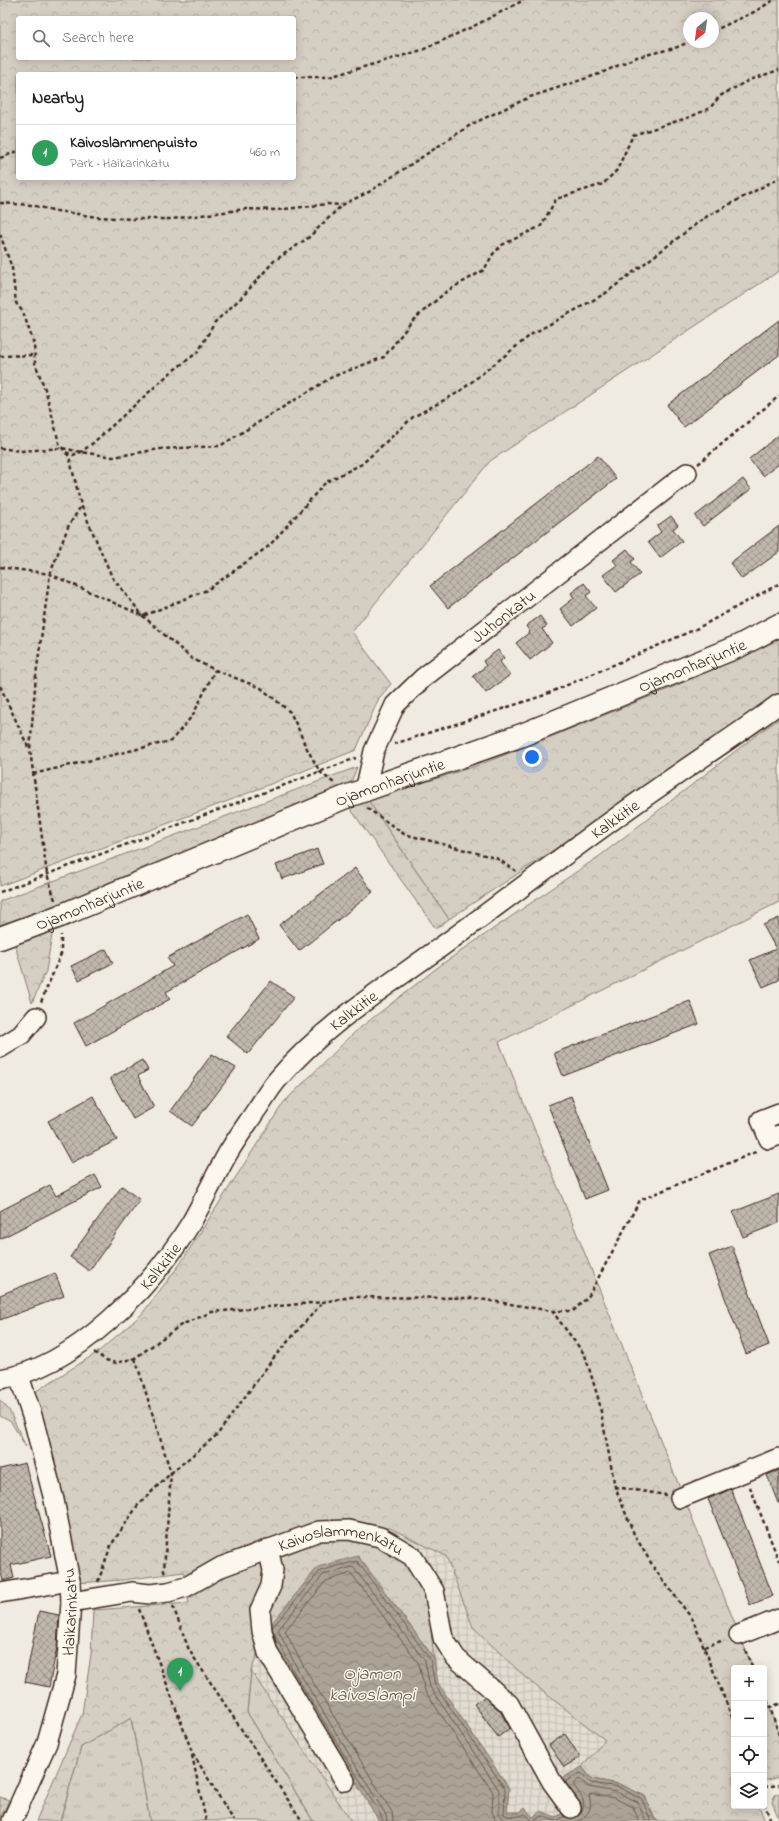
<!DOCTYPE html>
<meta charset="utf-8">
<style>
body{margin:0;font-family:"Indie Flower",sans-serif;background:#f6f6f6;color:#222}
.controls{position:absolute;right:12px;bottom:12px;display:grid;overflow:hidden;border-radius:4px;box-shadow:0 2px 10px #0003}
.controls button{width:36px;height:36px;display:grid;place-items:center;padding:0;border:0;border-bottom:1px solid #e0e0e0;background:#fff;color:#222;font:20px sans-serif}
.compass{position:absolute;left:683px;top:12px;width:36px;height:36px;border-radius:50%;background:#fff;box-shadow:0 2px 10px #0003;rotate:209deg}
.you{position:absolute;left:532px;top:757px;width:14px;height:14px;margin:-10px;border:3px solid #fff;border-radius:50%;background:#1a73e8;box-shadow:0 0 0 6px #1a73e833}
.badge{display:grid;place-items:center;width:26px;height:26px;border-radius:50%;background:#1a73e8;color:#fff;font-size:13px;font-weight:700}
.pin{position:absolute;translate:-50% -33px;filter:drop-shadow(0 1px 2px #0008)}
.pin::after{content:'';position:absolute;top:21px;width:14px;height:12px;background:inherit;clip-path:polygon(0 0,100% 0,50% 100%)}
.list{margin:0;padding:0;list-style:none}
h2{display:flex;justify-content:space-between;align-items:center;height:52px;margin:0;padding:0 16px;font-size:17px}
h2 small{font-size:13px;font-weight:400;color:#767676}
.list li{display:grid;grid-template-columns:26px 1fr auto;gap:12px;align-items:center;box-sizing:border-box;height:56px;padding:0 16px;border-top:1px solid #e0e0e0}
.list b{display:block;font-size:15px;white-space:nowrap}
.list p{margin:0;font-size:13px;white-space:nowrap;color:#767676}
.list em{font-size:13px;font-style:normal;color:#767676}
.icon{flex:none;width:22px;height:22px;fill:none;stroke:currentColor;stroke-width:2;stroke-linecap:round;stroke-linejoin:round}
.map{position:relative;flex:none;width:779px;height:1821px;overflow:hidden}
.search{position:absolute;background:#fff;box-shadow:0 2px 10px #0003;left:16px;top:16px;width:280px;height:44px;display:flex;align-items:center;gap:10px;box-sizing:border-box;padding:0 14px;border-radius:4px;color:#767676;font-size:15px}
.panel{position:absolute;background:#fff;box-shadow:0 2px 10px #0003;left:16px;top:72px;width:280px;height:108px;border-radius:4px}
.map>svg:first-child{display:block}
</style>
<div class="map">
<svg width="779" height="1821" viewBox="0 0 779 1821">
<defs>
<pattern id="industrial-grid" width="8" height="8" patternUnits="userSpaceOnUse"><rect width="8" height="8" fill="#e2dcd1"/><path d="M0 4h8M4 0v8" fill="none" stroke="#c3bdb3"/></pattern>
<pattern id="grass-tufts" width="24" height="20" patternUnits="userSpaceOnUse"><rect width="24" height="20" fill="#d5cec3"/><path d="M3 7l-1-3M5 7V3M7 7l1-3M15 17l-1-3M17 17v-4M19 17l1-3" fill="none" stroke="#b8b1a7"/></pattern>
<pattern id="forest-crowns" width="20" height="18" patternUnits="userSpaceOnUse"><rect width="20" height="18" fill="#d5cec3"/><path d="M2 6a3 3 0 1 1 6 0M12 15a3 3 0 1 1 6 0" fill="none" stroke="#b8b1a7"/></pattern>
<pattern id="water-waves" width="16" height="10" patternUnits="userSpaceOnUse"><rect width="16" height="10" fill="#aca397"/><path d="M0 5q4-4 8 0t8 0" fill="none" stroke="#8d857b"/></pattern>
<pattern id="building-cross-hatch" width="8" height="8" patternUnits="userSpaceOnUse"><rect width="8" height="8" fill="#c0b8ad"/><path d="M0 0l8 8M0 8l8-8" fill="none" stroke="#9d968c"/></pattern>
</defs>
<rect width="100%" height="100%" fill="#f0ebe0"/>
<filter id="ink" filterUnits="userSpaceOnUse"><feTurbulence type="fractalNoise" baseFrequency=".025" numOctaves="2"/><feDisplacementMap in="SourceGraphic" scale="8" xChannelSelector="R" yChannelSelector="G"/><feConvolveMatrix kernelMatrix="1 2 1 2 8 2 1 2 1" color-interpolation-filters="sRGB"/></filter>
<g filter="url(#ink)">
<g fill="url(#industrial-grid)">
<path d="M 359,1527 L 390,1528 L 446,1556 L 473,1627 L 527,1679 L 605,1740 L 582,1767 L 559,1780 L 571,1808 L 556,1817 L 541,1811 L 533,1817 L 520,1812 L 507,1812 L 509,1788 L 438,1683 L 427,1596 Z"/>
<path d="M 267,1629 L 291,1676 L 379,1821 L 351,1821 L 251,1671 Z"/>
</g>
<g fill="url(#grass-tufts)" stroke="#887c70">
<path d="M 368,800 L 449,919 L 436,929 L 349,807 Z"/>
<path d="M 251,1671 L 351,1821 L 313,1821 L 247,1712 Z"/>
<path d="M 131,1718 L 150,1821 L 60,1821 L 81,1747 Z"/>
<path d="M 779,1793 L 779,1819 L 772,1802 L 775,1795 Z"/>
</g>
<g fill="url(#forest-crowns)" stroke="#887c70" fill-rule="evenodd">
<path d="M 0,0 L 779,0 L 779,271 L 490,461 L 352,632 L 391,684 L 379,698 L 356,750 L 228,801 L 0,886 ZM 18,18 L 294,18 L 294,58 L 18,58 ZM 689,18 L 713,18 L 713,42 L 689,42 ZM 18,74 L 294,74 L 294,178 L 18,178 Z"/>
<path d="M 779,637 L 779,695 L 590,826 L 449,919 L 368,800 L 476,766 L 543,740 L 671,688 Z"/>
<path d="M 779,719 L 779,902 L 499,1042 L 753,1668 L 734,1668 L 734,1806 L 759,1806 L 765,1821 L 658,1821 L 655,1819 L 645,1796 L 619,1784 L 592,1779 L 582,1767 L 605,1740 L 527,1679 L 473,1627 L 446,1556 L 390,1528 L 359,1527 L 185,1579 L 184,1572 L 123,1580 L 76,1583 L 30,1395 L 98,1352 L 141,1315 L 180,1264 L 284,1102 L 356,1031 L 442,964 L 601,855 L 755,736 Z"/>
<path d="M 357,767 L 350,785 L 336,793 L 148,866 L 46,909 L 0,925 L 0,901 Z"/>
<path d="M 53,929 L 46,971 L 32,1003 L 14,942 Z"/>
<path d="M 0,1400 L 9,1410 L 26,1447 L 11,1422 L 0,1416 Z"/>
<path d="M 350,1536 L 383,1546 L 407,1561 L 427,1596 L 434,1658 L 358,1556 L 267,1629 L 265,1611 L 273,1553 L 320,1537 Z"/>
<path d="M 265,1557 L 261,1644 L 251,1671 L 247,1712 L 313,1821 L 150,1821 L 131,1718 L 81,1747 L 60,1821 L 36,1821 L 82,1714 L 91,1654 L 93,1610 L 189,1603 L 187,1595 L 223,1573 Z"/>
<path d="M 764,1695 L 779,1732 L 779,1777 L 764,1781 Z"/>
<path d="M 0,1797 L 9,1800 L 0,1819 Z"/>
</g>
<path fill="url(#water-waves)" stroke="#7f7367" d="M 358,1556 L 434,1658 L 438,1683 L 509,1788 L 507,1812 L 520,1812 L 525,1808 L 533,1817 L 541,1811 L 556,1817 L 571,1808 L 559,1780 L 582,1767 L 592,1779 L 619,1784 L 645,1796 L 654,1819 L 658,1821 L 379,1821 L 291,1676 L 267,1629 L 318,1567 Z"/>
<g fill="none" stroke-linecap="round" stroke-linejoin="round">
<g stroke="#685a4e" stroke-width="1">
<path d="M 272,1628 L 320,1571 L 357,1561 L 430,1659 L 435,1685 L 505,1789 L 504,1814 C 510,1818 519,1817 525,1814 L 533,1821 L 542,1816 L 556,1821 L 565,1816"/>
<path d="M 273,1631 L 295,1674 L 382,1817 L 382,1821"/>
<path d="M 566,1783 L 566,1781 L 581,1773 L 591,1783 L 618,1787 L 642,1799 L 651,1821"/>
<path d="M 580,1813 C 590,1803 578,1793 573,1784 L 579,1779 L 589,1787 L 616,1792 L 638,1802 L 646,1821"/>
<path d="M 387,1821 L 386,1815 L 299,1672 L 278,1630 L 323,1575 L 353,1567 L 425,1661 L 430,1687 L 499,1790 L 499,1814 L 502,1819 L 507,1821"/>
<path d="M 393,1821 L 392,1812 L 305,1669 L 285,1631 L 326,1581 L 351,1573 L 419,1664 L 425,1691 L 493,1792 L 492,1812 L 496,1821"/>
<path d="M 579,1821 C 589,1814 593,1808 589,1796 L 590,1794 L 614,1798 L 633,1807 L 639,1821"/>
</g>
</g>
<g fill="url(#building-cross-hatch)" stroke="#3b2a1e">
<path d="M 779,320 L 779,355 L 684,427 L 667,405 Z"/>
<path d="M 779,435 L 779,464 L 763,476 L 749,459 Z"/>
<path d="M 598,456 L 616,479 L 448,608 L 430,586 Z"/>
<path d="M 743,479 L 751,489 L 703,526 L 695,516 Z"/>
<path d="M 671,516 L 678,525 L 673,529 L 682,541 L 660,558 L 648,542 L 661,532 L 657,526 Z"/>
<path d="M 779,526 L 779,552 L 742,579 L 730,563 Z"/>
<path d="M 627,549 L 635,559 L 631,562 L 640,574 L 616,592 L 603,575 L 617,565 L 613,560 Z"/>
<path d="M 584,583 L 591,592 L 586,596 L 596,608 L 573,626 L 560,609 L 574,598 L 571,593 Z"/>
<path d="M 540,616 L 547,626 L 542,629 L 552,643 L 530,660 L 516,643 L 530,632 L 526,626 Z"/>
<path d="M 498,650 L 504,658 L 500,662 L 510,675 L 486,693 L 473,676 L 486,666 L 483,661 Z"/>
<path d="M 317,849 L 323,864 L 282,879 L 276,865 Z"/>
<path d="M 355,868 L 373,892 L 299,951 L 279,925 Z"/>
<path d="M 247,914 L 259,939 L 166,992 L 170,999 L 86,1046 L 74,1023 L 173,966 L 167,958 Z"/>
<path d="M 779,918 L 779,980 L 763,987 L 750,960 L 776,949 L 763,925 Z"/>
<path d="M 106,949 L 113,963 L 79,980 L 71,966 Z"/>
<path d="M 271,981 L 294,997 L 248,1054 L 226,1036 Z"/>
<path d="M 690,1001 L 699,1024 L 563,1076 L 554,1053 Z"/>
<path d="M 212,1054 L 236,1068 L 192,1126 L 170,1111 Z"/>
<path d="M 142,1060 L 148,1070 L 138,1076 L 154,1107 L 133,1119 L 110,1078 Z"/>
<path d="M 93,1096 L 117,1140 L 71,1163 L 48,1121 Z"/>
<path d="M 571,1096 L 608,1190 L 585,1199 L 548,1105 Z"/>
<path d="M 95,1175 L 102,1187 L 0,1239 L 0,1211 L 50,1185 L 56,1196 Z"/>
<path d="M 122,1186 L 140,1200 L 89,1271 L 70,1257 Z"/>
<path d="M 779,1194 L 779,1223 L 743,1237 L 733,1212 Z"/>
<path d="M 732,1246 L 769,1345 L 746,1354 L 709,1255 Z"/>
<path d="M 55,1273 L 64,1296 L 0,1320 L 0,1295 Z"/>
<path d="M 25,1463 L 51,1556 L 11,1565 L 14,1578 L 3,1581 L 0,1569 L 0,1469 Z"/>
<path d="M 779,1470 L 779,1503 L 778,1503 L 767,1475 Z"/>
<path d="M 731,1489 L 773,1596 L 750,1605 L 708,1499 Z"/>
<path d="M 39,1611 L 59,1615 L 57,1647 L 49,1687 L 25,1682 Z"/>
<path d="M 484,1697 L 500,1711 L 510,1728 L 498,1737 L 474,1704 Z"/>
<path d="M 565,1734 L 580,1757 L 564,1767 L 549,1745 Z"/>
</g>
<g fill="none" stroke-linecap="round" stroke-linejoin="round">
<g stroke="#3b2a1e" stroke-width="22">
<g id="minor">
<path id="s1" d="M 365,791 L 374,751 L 395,705 L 423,678 L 687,473"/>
<path d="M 0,1048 L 21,1035 L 36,1017"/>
<path d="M 779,1113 L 761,1120 L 769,1139 L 779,1135"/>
<path id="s2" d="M 0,1379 C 75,1368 153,1285 191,1223 C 204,1200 215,1176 228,1153 C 237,1138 247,1124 257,1109 C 264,1099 270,1088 278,1079 C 325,1024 387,986 445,944 C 512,895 577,845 645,797 C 689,766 735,736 779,704"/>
<path d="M 680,1498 L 779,1458"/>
<path d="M 268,1549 L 273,1570 L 271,1586 L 260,1610 L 262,1631 L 268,1653 L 345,1781"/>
<path d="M 0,1593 L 70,1581"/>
<path id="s3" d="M 71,1602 L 132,1592 L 150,1594 L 168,1592 L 186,1587 L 221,1567 L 319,1531 L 349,1530 L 380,1537 L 412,1556 L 434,1591 L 443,1638 L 456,1658 L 509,1704 L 552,1782 L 571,1808"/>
<path d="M 739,1635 L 779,1619"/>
<path id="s4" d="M 12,1821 L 47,1743 L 66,1675 L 71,1602 L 70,1581 L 54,1500 L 34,1422 L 19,1376"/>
</g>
</g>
<g stroke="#3b2a1e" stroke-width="25">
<g id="major">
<path id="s5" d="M 0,938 L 60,916 L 348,796 L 522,735 L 739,646 L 779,625"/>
</g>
</g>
<g stroke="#3b2a1e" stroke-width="2.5" stroke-dasharray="4 3" stroke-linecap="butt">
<path d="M 713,31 L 754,12 L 774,0"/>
<path d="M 294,77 L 329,77 L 422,50 L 474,26 L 524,0"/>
<path d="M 0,158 L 18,151"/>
<path d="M 0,203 L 31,205 L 57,211 L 97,217 L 134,219 L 172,219 L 246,209 L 277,210 L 327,204 L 341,205"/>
<path d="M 0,234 L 12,268 L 16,303 L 23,312 L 34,344 L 35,363 L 46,392 L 59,443 L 65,452 L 73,455 L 81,452 L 93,443 L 170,373 L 198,352 L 215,322 L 242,297 L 274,261 L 308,238 L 342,205 L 369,192 L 472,124 L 506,108 L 530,97 L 599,74 L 637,57 L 675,48 L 689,42"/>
<path d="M 0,356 L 34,355"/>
<path d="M 0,448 L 20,451 L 62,448 L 81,452 L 113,457 L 160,449 L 220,446 L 332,377 L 384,357 L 412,321 L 447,291 L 484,270 L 493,254 L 502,245 L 541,226 L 556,199 L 603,184 L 617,170 L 633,135 L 690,117 L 710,108 L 720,96 L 749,80 L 779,70"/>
<path d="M 66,453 L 69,456 L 81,505 L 112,577 L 143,616 L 191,658 L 215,670 L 261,688 L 290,712 L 298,728 L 305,745 L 320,772 L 334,783"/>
<path d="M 698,464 L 779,396"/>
<path d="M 0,567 L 50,574 L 143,616 L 207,590 L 269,546 L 326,482 L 362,464 L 413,417 L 459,392 L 532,334 L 606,293 L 704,218 L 779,178"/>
<path d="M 0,686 L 29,749"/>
<path d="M 394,744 L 542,696 L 696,629 L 779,584"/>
<path d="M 33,774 L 171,741 L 193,715 L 215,670"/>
<path d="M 367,808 L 404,834 L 496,858 L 516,871"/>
<path d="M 0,892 L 356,758"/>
<path d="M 55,900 L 47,874 L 30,750 L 36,675 L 50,574 L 68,527 L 81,506"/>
<path d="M 41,1002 L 61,954 L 61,935"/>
<path d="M 552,1311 L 573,1311 L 588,1297 L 640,1200 L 758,1151"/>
<path d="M 94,1352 L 106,1360 L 116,1363 L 135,1358 L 181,1325 L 212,1312 L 323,1302 L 351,1297 L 474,1298 L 552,1311 L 585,1355 L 599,1401 L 615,1487 L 634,1534 L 654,1568 L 693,1620 L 734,1722"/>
<path d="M 135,1358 L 171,1473 L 164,1570 L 165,1576"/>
<path d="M 615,1487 L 666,1495"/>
<path d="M 750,1487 L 779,1561"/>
<path d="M 98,1582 L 111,1545 L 138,1505 L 171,1473 L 217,1435 L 275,1356 L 323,1302"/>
<path d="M 173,1606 L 189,1650 L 302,1821"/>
<path d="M 139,1609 L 192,1752 L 234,1821"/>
<path d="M 704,1647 L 724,1640"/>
<path d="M 745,1650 L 753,1668"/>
<path d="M 764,1694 L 770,1707"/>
<path d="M 779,1704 L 770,1707 L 779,1735"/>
<path d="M 192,1755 L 206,1821"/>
<path d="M 764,1787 L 779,1785"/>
<path d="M 764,1803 L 771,1821"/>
</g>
<use href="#minor" stroke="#fbf7ec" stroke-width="19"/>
<use href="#major" stroke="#fbf7ec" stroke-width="22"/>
</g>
</g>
<g text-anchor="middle" stroke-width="3" stroke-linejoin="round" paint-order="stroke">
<g font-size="17" fill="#3b2a1e" stroke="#fbf7ec">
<text dy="6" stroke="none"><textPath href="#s1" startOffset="232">Juhonkatu</textPath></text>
<text dy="6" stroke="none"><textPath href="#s5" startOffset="744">Ojamonharjuntie</textPath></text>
<text dy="6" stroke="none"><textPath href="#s5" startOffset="420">Ojamonharjuntie</textPath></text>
<text dy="6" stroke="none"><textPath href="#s2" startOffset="848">Kalkkitie</textPath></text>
<text dy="6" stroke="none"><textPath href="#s5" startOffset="96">Ojamonharjuntie</textPath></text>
<text dy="6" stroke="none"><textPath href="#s2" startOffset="524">Kalkkitie</textPath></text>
<text dy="6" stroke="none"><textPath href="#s2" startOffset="200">Kalkkitie</textPath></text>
<text dy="6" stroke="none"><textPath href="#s3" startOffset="284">Kaivoslammenkatu</textPath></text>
<text dy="6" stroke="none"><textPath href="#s4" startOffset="219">Haikarinkatu</textPath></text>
</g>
<g font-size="18" font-style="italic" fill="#635448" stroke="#fbf7ec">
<text x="372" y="1679">Ojamon<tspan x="372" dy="21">kaivoslampi</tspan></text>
</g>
</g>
</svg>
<div class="controls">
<button>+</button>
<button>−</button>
<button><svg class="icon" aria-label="locate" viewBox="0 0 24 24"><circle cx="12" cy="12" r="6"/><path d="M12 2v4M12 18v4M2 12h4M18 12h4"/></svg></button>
<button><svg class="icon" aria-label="layers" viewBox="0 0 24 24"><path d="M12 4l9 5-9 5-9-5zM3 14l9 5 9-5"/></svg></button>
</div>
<svg class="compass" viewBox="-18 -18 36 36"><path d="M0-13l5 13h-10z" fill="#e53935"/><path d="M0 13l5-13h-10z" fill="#767676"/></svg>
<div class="you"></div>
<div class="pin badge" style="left:180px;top:1691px;background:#2e9e5b">1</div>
<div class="search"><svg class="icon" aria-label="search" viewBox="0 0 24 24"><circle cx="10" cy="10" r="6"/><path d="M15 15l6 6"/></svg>Search here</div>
<section class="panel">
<h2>Nearby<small></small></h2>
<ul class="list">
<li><span class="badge" style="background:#2e9e5b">1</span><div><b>Kaivoslammenpuisto</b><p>Park · Haikarinkatu</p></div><em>460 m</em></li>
</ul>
</section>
</div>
